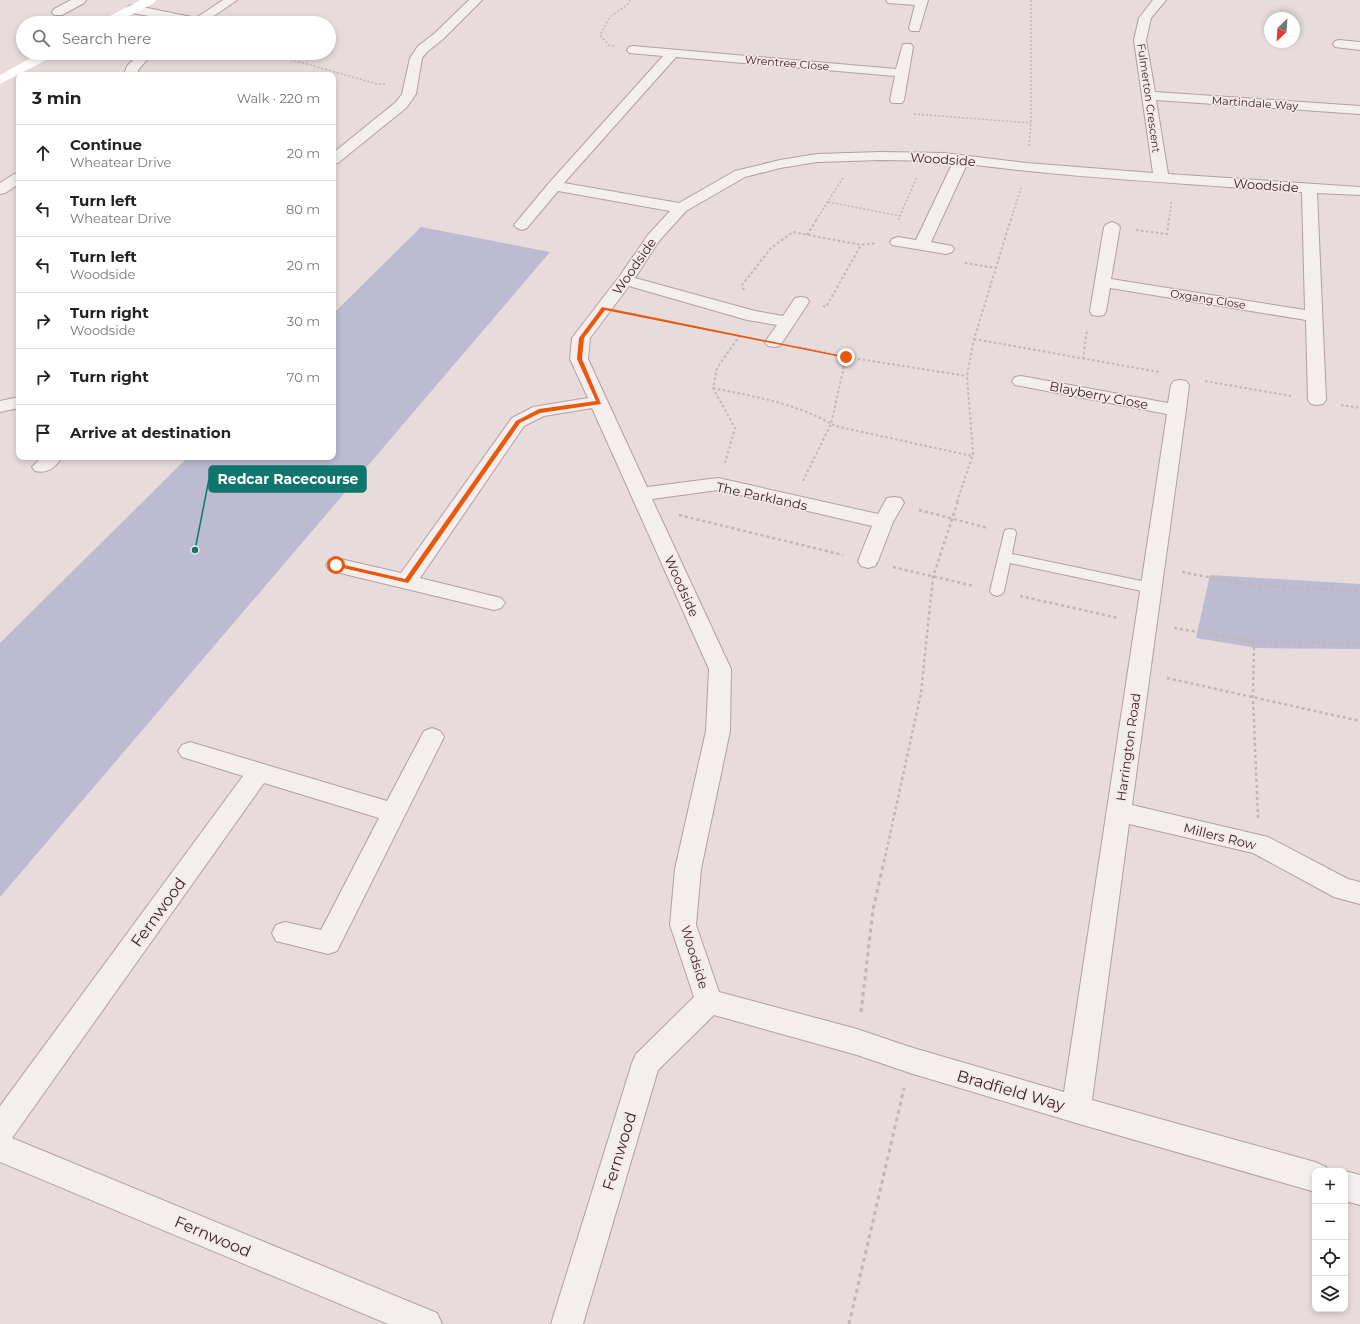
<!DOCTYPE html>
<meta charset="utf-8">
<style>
body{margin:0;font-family:Montserrat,sans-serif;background:#f2f2f2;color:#222}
.controls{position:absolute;right:12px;bottom:12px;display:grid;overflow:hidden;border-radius:8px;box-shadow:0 2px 6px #0003}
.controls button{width:36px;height:36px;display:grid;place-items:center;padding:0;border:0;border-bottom:1px solid #e0e0e0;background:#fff;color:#222;font:20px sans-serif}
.compass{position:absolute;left:1264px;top:12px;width:36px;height:36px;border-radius:50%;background:#fff;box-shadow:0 2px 6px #0003;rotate:205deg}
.stop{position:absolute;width:12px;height:12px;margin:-9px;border:3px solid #ea580c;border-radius:50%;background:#fff}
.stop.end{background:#ea580c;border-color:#fff;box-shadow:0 1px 4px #0008}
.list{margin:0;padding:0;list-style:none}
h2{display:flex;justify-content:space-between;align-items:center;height:52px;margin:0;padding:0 16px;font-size:17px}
h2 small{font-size:13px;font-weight:400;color:#767676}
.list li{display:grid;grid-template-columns:26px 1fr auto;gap:12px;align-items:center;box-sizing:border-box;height:56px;padding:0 16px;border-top:1px solid #e0e0e0}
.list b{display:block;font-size:15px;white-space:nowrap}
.list p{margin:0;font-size:13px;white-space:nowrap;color:#767676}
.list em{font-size:13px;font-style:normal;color:#767676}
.icon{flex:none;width:22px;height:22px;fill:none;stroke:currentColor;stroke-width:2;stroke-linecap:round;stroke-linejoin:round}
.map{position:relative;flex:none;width:1360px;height:1324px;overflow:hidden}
.search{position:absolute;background:#fff;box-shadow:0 2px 6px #0003;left:16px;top:16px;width:320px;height:44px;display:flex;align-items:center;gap:10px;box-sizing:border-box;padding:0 14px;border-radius:22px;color:#767676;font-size:15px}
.panel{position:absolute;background:#fff;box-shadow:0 2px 6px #0003;left:16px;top:72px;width:320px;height:388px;border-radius:8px}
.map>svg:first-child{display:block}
</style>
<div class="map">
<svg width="1360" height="1324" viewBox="0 0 1360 1324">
<rect width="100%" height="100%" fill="#e7dbdc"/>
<g fill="#bcbbd1">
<path d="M 421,227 L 550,252 L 0,897 L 0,643 L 188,457 L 333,457 L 333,314 Z"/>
<path d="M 1210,575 L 1360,584 L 1360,649 L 1257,648 L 1196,638 Z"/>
</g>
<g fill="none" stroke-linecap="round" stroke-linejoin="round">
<g stroke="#b1a0a1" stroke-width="2">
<path id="service" d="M 1010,529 L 1015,530 L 1016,533 L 1012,554 L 1151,583 L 1156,585 L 1158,588 L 1156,591 L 1151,593 L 1010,563 L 1004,591 L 1002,594 L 997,596 L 992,594 L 990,591 L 1004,533 L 1005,530 Z"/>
</g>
<g stroke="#b1a0a1" stroke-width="2">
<g id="minor">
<path d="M 71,0 L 86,0 L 84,3 L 62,15 L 54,15 L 52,12 L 54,9 Z"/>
<path d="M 223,0 L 237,0 L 204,23 L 185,23 L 133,13 L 129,12 L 127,9 L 129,6 L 133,5 L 196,18 Z"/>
<path d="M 469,0 L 482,0 L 443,39 L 427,52 L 422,58 L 416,94 L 406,108 L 338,163 L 333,164 L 333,153 L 396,102 L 402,94 L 410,58 L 418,46 L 435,33 Z"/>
<path d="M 886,0 L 928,0 L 919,31 L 911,31 L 909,28 L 915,5 L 888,3 Z"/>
<path d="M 1153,0 L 1166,0 L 1151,18 L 1146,40 L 1155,92 L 1360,106 L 1360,114 L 1156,100 L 1168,174 L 1360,187 L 1360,195 L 1317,193 L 1326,400 L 1323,404 L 1317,405 L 1311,404 L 1308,400 L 1306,320 L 1110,288 L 1106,311 L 1104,315 L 1098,316 L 1092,315 L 1090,311 L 1104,227 L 1107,224 L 1112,222 L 1117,224 L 1120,227 L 1111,279 L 1305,310 L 1302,192 C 1190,184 1078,178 967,164 L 931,242 L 952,246 L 954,249 L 952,252 L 946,254 L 892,245 L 890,242 L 892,239 L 898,237 L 916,240 L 953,162 L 944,161 L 880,160 L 817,162 L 780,168 L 745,177 L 686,211 L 659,241 L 635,278 L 755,311 L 783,316 L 795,298 L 801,297 L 807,298 L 809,302 L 780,346 L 774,347 L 768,346 L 765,342 L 777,325 L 747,320 L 629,286 L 590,338 L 588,359 L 647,487 L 718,478 L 878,514 L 887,498 L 894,497 L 901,498 L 904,503 L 893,522 L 878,561 L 875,566 L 868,568 L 861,566 L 858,561 L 872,526 L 718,490 L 652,499 L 731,669 L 730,731 L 701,869 L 696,925 L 719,992 L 857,1029 L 910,1047 L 1064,1092 L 1167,414 L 1021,386 L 1015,385 L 1012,381 L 1015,377 L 1021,376 L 1168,403 L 1171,385 L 1174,381 L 1180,380 L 1186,381 L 1189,385 L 1186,410 L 1132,805 L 1268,837 L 1348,879 L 1360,882 L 1360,904 L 1334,897 L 1253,853 L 1129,824 L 1092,1100 L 1315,1162 L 1326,1167 L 1327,1171 L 1315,1171 L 1315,1192 L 1076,1123 L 910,1073 L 857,1055 L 714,1015 L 658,1070 L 583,1324 L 551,1324 L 632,1063 L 636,1054 L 694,997 L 670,925 L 675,869 L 706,731 L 709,669 L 592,408 L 544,416 L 524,426 L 420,578 L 501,598 L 505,603 L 501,608 L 494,610 L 336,572 L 329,570 L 326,565 L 329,560 L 336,558 L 401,573 L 512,418 L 533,407 L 588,398 L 570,359 L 572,338 L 619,277 L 648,235 L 670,211 L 558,191 L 527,228 L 522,230 L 517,228 L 514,225 L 549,183 L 663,56 L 629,53 L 627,50 L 629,47 L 633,46 L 896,69 L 903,44 L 911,44 L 913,47 L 904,100 L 902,103 L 892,103 L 890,100 L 895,76 L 676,57 L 564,183 L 679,203 L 735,171 L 780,160 L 817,154 L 880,152 L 944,153 L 1027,163 L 1153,173 L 1134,40 L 1139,18 Z"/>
<path d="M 1339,40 L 1360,42 L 1360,50 L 1335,47 L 1333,44 L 1335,41 Z"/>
<path d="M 140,53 L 153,53 L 138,70 L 138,75 L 124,75 L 127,66 Z"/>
<path d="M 19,173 L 19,184 L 5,193 L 0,194 L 0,183 L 14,174 Z"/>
<path d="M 19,397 L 19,408 L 0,412 L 0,401 Z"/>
<path d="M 42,457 L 62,457 C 56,467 48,474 35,471 L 32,467 Z"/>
<path d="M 432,728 L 440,731 L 444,737 L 337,951 L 328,954 L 276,941 L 272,933 L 276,925 L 285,922 L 321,930 L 379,818 L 264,783 L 12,1138 L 437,1313 L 442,1324 L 388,1324 L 0,1162 L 0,1106 L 243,776 L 182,757 L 178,751 L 182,745 L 190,742 L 387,801 L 424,731 Z"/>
<path d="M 1345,1171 L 1360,1175 L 1360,1205 L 1345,1201 Z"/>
</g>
</g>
<g stroke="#c2b5b6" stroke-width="1.5" stroke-dasharray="2 2" stroke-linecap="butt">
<path d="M 614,46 L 609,45 L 600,35 L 610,17 L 627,5 L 630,0"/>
<path d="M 255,53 L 293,60 L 377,84 L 386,84"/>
<path d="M 72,59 L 81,53"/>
<path d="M 914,114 L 1031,123"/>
<path d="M 1029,146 L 1031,123 L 1031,0"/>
<path d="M 828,202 L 900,216"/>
<path d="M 816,220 L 843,178"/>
<path d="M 898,220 L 917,177"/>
<path d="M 1011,220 L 1021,188"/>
<path d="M 1169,220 L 1172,200"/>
</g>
<g stroke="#c2b5b6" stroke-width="2" stroke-dasharray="2.5 2.5" stroke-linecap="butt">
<path d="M 1136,230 L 1167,234 L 1169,219"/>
<path d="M 807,235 L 817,219"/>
<path d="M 965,263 L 995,268"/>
<path d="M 744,290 L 742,285 L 771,248 L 793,232 L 861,245 L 876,243"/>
<path d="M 823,306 L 826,307 L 861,245"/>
<path d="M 629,313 L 718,332"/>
<path d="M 974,339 L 1159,372"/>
<path d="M 799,347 L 846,357 L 967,376"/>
<path d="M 1083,359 L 1087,329"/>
<path d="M 1205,381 L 1291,396"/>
<path d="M 713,388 C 755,397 797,403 835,426 L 972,456"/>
<path d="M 1341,405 L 1360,408"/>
<path d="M 725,463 L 735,428 L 713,388 L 717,368 L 740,335"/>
<path d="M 803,481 L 831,424 L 846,357"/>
<path d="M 957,502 L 973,454 L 967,376 L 974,339 L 1011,219"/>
</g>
<g stroke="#c2b5b6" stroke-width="2.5" stroke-dasharray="3 3" stroke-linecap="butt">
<path d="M 919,510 L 988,528"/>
<path d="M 679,515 L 843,555"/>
<path d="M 893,567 L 974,586"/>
<path d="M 1182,572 L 1249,585 L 1360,591"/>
<path d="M 1020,596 L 1118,618"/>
<path d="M 1174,628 L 1254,641 L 1360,644"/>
<path d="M 1254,641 L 1253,698 L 1258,818"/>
<path d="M 1167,678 L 1360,721"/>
<path d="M 884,862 L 921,693 L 933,577 L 958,501"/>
</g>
<g stroke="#c2b5b6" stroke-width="3" stroke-dasharray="4 4" stroke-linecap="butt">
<path d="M 861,1012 L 873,910 L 884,861"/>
<path d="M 849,1324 L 904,1088"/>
</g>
<use href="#service" fill="#f5eeee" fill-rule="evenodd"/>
<use href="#minor" fill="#f5eeee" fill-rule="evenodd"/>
<g fill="#fff" fill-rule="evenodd">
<path d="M 141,0 L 156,0 L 154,3 L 115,23 L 100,23 L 102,20 Z"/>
<path d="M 40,53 L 56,53 L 54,56 L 0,84 L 0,75 Z"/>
</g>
</g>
<path fill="#ea580c" d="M 602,307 L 848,357 L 846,358 L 605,310 L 584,338 L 582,359 L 601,404 L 540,413 L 520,423 L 408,583 L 334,566 L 334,563 L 336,563 L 405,579 L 516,421 L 539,409 L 596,401 L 577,359 L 579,338 Z"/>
<g text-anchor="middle" stroke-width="3" stroke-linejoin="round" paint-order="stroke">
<g font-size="11" fill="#3e2425" stroke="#f5eaeb">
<text transform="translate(787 63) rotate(5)" y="4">Wrentree Close</text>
<text transform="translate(1149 98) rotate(82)" y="4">Fulmerton Crescent</text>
<text transform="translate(1255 103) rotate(4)" y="4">Martindale Way</text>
<text transform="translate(1208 299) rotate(9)" y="4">Oxgang Close</text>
</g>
<g font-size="13" fill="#3e2425" stroke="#f5eaeb">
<text transform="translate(943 159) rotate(4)" y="5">Woodside</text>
<text transform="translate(1266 185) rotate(4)" y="5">Woodside</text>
<text transform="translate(634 266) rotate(-55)" y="5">Woodside</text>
<text transform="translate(1099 395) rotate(11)" y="5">Blayberry Close</text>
<text transform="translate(762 496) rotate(12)" y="5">The Parklands</text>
<text transform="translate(682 586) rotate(66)" y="5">Woodside</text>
<text transform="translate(1128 747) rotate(-82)" y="5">Harrington Road</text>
<text transform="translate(1220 836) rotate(14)" y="5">Millers Row</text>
<text transform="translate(695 957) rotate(73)" y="5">Woodside</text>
</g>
<g font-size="16" fill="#3e2425" stroke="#f5eaeb">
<text transform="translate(158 912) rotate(-54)" y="6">Fernwood</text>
<text transform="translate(1011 1090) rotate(16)" y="6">Bradfield Way</text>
<text transform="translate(619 1151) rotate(-73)" y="6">Fernwood</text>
<text transform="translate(213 1236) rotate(23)" y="6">Fernwood</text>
</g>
</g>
<path fill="none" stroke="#0f766e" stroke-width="1.5" d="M195 550L209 479"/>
<circle fill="#0f766e" stroke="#f5eaeb" stroke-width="1.5" cx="195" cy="550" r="4"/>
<rect fill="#0f766e" stroke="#0f766e" stroke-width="1.5" x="209" y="466" width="157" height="26" rx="4"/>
<g font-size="14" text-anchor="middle" font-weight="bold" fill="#fff">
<text x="288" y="484">Redcar Racecourse</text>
</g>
</svg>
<div class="controls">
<button>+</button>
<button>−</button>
<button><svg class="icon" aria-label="locate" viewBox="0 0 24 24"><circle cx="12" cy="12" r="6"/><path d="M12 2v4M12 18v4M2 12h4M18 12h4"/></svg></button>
<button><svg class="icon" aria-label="layers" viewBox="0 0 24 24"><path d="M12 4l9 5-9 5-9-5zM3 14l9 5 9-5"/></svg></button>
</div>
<svg class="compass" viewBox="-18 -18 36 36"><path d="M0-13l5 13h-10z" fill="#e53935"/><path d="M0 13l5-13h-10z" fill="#767676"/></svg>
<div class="stop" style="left:336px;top:565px"></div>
<div class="stop end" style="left:846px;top:357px"></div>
<div class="search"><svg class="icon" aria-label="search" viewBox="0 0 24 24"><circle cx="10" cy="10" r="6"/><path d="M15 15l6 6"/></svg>Search here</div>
<section class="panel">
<h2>3 min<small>Walk · 220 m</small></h2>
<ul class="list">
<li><svg class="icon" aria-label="ahead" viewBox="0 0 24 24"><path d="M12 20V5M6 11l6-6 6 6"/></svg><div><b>Continue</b><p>Wheatear Drive</p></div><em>20 m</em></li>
<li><svg class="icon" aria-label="left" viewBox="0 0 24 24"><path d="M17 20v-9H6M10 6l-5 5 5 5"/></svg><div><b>Turn left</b><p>Wheatear Drive</p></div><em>80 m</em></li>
<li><svg class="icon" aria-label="left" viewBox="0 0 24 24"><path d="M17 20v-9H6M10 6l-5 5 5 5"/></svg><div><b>Turn left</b><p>Woodside</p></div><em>20 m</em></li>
<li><svg class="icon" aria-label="right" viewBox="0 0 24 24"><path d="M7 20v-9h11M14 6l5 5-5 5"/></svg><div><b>Turn right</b><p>Woodside</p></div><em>30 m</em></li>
<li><svg class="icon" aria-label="right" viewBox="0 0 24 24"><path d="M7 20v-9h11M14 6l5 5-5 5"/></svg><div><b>Turn right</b></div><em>70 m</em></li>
<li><svg class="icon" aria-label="arrive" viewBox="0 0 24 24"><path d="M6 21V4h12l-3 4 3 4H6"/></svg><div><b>Arrive at destination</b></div></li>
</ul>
</section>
</div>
